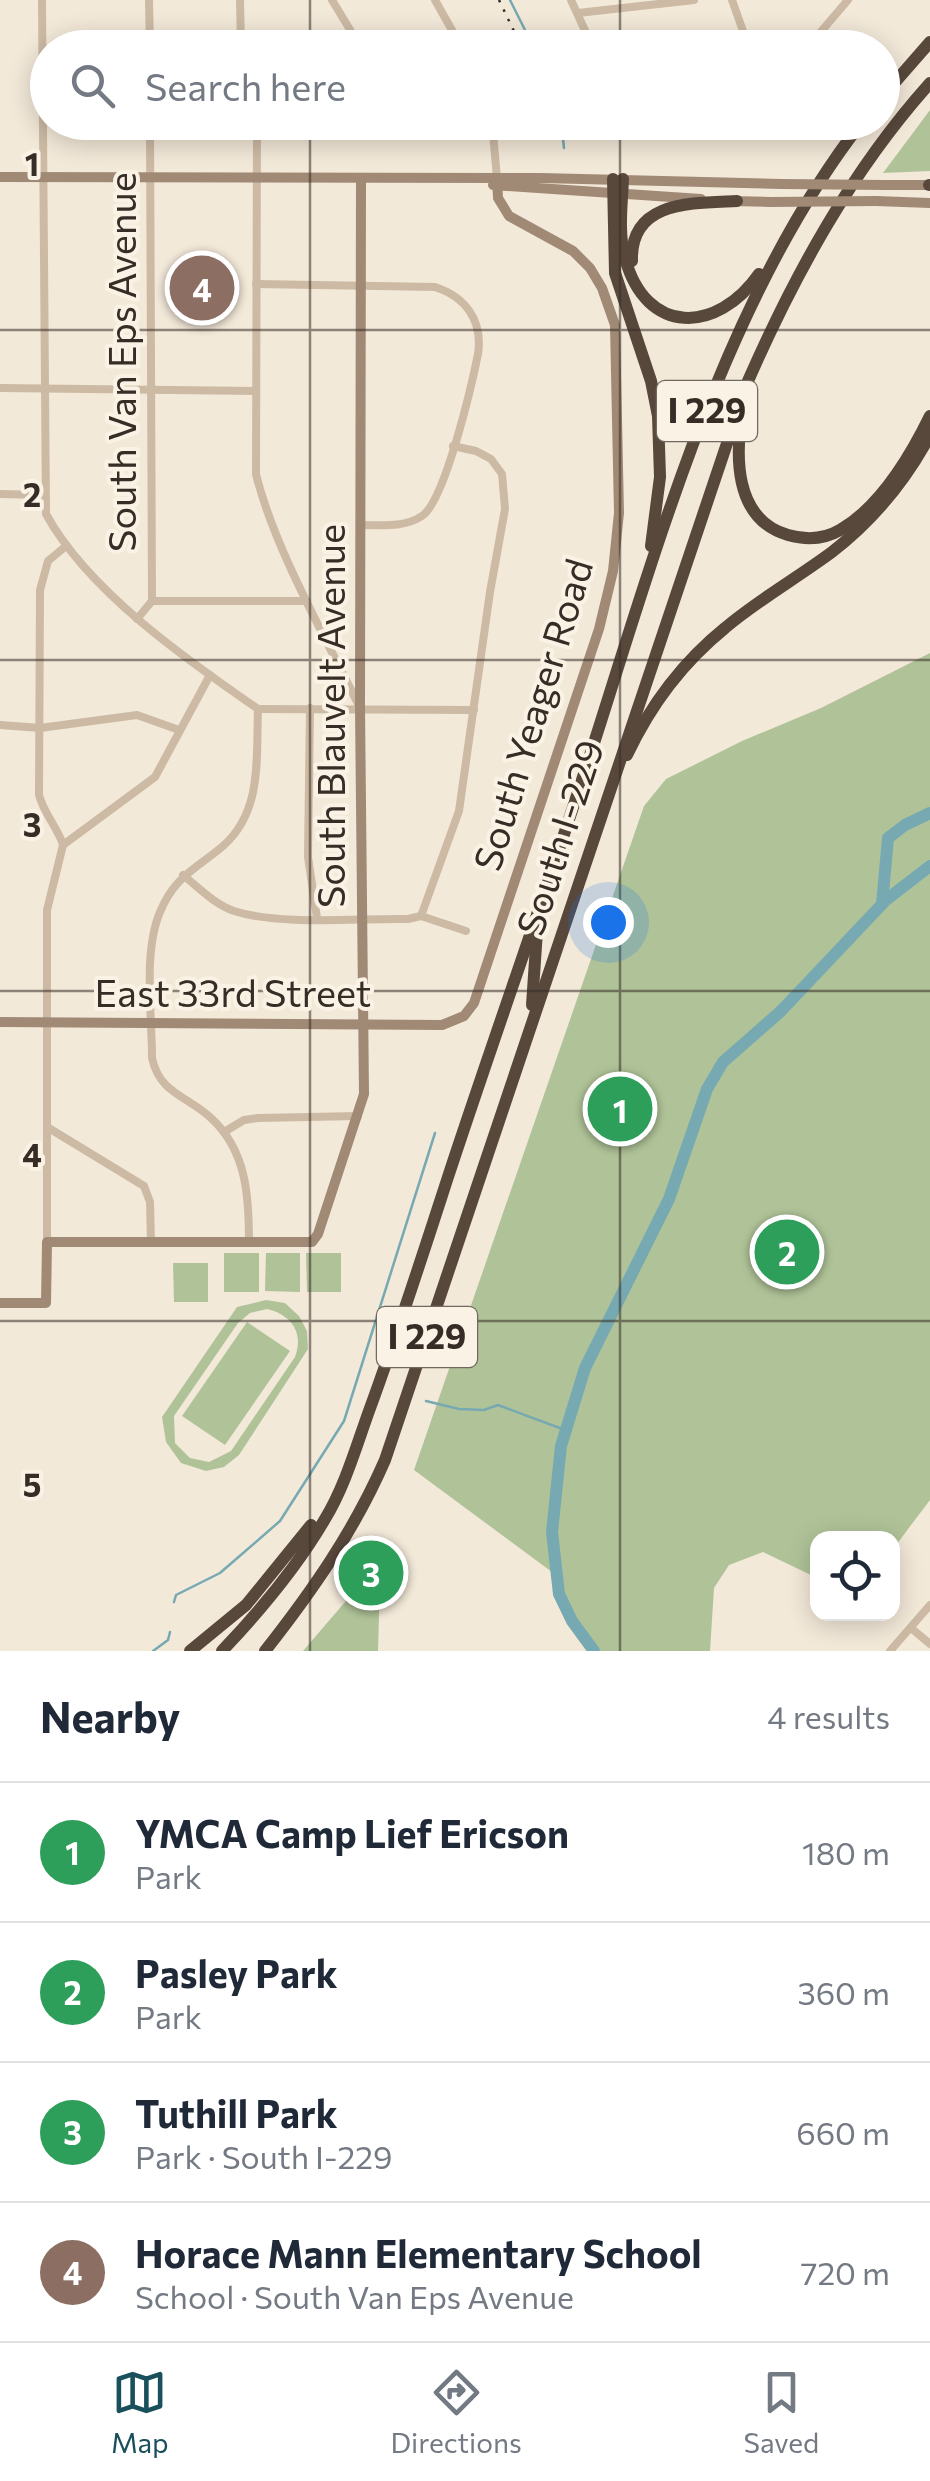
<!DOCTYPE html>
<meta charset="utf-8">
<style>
body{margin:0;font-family:Commissioner,sans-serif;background:#f2f2f3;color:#1f2937}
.controls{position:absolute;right:30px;bottom:30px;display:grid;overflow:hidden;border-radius:20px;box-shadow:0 5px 25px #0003}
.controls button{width:90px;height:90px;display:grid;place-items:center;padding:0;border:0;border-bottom:2px solid #e0e1e3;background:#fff;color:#1f2937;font:50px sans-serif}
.you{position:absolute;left:608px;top:922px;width:35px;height:35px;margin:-25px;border:8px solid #fff;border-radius:50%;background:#1a73e8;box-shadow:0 0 0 15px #1a73e833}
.badge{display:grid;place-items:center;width:65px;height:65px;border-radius:50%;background:#19505b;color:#fff;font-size:32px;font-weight:700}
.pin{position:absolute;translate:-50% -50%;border:5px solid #fff;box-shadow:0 2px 10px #0006}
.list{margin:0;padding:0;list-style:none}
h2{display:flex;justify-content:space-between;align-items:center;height:130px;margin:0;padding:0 40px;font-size:42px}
h2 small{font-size:32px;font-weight:400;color:#747a83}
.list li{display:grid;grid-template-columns:65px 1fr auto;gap:30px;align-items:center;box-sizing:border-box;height:140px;padding:0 40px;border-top:2px solid #e0e1e3}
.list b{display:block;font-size:38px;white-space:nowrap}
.list p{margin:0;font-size:32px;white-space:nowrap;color:#747a83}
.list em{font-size:32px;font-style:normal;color:#747a83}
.icon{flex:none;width:55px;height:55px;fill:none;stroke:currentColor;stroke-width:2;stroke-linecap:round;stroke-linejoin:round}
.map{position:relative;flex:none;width:930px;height:1651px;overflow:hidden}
.search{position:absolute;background:#fff;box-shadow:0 5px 25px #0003;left:30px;right:30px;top:30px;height:110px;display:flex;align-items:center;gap:25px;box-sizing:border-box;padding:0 35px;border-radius:55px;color:#747a83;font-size:38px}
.sheet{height:690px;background:#fff}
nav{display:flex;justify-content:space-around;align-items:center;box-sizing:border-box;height:140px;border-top:2px solid #e0e1e3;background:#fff;font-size:28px;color:#747a83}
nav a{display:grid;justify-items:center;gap:5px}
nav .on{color:#19505b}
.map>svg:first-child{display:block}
</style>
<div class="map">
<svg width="930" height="1651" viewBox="0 0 930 1651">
<rect width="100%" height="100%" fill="#f3e9d9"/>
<g fill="#b0c398" fill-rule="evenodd">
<path d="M 930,110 L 930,171 L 883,173 Z"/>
<path d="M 930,653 L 930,1500 L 893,1549 L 892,1538 L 818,1538 L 817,1578 L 763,1552 L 729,1565 L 714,1588 L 710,1651 L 594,1651 L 564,1608 L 556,1575 L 414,1470 L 644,806 L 666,779 L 742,741 L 821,708 Z"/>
<rect x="224" y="1253" width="35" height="39"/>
<path d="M 266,1253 L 300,1253 L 300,1292 L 265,1291 Z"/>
<path d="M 306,1253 L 341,1253 L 341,1292 L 307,1292 Z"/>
<path d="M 173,1263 L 208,1263 L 208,1302 L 174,1302 Z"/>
<path d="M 266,1300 L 285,1303 L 299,1316 L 307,1331 L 308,1349 L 239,1455 L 224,1467 L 206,1471 L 181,1463 L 166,1442 L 162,1417 L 237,1307 ZM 267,1309 C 292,1315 304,1333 295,1357 L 231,1451 L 209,1462 L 190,1458 L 175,1443 L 174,1416 L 238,1323 L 250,1313 Z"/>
<path d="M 247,1322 L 290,1351 L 225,1445 L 182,1416 Z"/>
<path d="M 381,1544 L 378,1651 L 303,1651 L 345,1602 Z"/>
</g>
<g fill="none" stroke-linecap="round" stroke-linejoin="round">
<g stroke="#76a9b2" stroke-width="2.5">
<path d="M 510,0 L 534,48"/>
<path d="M 561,122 L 564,148"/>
<path d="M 426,1401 L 459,1409 L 484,1410 L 498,1405 L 565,1430"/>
<path d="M 174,1602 L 176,1595 L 220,1573 L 280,1521 L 344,1421 L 435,1133"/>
<path d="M 153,1651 L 168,1640 L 170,1632"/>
</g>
<g stroke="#76a9b2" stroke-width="12">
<path d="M 882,904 L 888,838 L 905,825 L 930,813"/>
<path d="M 594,1651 L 572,1621 L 559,1594 L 552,1532 L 561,1446 L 585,1368 L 669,1199 L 707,1089 L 723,1062 L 781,1011 L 886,900 L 930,866"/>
</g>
<g stroke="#ccbaa4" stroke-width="8">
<path d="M 42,0 L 46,514 C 88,591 187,660 258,709"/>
<path d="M 149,0 L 150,48"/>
<path d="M 240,0 L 241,48"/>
<path d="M 332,0 L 361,48"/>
<path d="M 435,0 L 462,48"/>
<path d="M 571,0 L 593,48"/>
<path d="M 732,0 L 749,48"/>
<path d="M 578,13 L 694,0"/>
<path d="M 807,48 L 848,0"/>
<path d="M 150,122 L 152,601"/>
<path d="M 257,122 L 256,474 C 274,548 325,636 359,706"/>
<path d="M 492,122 L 497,178"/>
<path d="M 256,284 L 435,287 C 466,297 483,321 478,354 C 472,384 445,501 422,516 C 404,528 381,525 361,525"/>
<path d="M 0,388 L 256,391"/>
<path d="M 0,494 L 44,495"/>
<path d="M 137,619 L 152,601 L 307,601"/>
<path d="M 310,708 L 308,857 L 317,918"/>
<path d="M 258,709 L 474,710"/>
<path d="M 0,725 L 40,728 L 137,715 L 179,730"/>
<path d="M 63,845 L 155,777 L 210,675"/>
<path d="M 183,875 C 199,888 214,904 234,911 C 281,926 358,918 408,919 L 421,916 L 466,931"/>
<path d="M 421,916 L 459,811 L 490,592 L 505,509 L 502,474 L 491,459 L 476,451 L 453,446"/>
<path d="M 47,1127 L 144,1186 L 150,1202 L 151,1243"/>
<path d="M 224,1132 L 244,1120 L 258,1118 L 358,1116"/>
<path d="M 47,1242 L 47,910 L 63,845 C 58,828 44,814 39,795 L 40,590 L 48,561 L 66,546"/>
<path d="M 249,1243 C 249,1197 247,1151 211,1118 C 186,1095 160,1094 152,1058 C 152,1014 143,952 160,912 C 175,876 196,869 223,846 C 263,811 256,757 258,709"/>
<path d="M 911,1628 L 930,1644"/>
<path d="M 890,1651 L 930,1605"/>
</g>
<g stroke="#a08975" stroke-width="10">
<path d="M 0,177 L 541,178 L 782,184"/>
<path d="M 493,185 L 701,199"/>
<path d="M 886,185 L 930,185"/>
<path d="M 732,201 L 771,202"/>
<path d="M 876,201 L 930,203"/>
<path d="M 0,1022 L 442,1025 L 464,1016 L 474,1003 L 599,629 L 613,571 L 619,513 L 615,325 L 602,288 L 590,268 L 573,251 L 509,216 L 498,198 L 497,178"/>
<path d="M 0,1303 L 46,1303 L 47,1242 L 312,1242 L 318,1234 L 364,1094 L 360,708 L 361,179"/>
</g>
<g stroke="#58483c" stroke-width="12">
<path d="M 882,97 L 930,42"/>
<path d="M 613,179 L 615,273 L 651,381 L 658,416 L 660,477 L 651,546"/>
<path d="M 623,179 C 622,204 618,233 625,258 C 646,336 717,334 759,274"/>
<path d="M 929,185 L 930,185"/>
<path d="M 632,261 C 630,200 693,203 737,201"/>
<path d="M 743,409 C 735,454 733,519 788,535 C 806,540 823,540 840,530 C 880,507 910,457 930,416"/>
<path d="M 627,755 C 650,706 683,662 725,628 C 758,600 797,578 832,552 C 872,521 906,480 930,435"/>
<path d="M 532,1005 L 537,931"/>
<path d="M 190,1651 L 246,1605 L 311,1525"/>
<path d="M 222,1651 C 260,1611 297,1567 325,1519 C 345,1486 356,1447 369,1411 C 397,1335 422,1257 447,1180 C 495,1034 547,890 594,743 C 660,537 727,295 862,122"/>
<path d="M 265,1651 C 313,1590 354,1531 385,1460 L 748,381 C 795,274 852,170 930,83"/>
</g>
<path stroke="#372d26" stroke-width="2.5" stroke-dasharray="2.5 8" stroke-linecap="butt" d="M 499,0 L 522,48"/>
<g stroke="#a08975" stroke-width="10">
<path d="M 782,184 L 886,185"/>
<path d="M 771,202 L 876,201"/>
</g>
</g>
<path fill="none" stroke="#372d26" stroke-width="2.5" stroke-opacity="0.55" d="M 310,0 L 310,48M 620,0 L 620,48M 310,122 L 310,1651M 620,122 L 620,1651M 0,330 L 930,330M 0,660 L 930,660M 0,991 L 930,991M 0,1321 L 930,1321"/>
<g text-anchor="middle" stroke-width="8" stroke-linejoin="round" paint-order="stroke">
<g fill="#faf3e5" stroke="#72685f" stroke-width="2.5">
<rect x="657" y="381" width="100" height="60" rx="8"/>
<rect x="377" y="1307" width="100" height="60" rx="8"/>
</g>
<g font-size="35" font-weight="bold" fill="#372d26">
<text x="707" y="423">I 229</text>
<text x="427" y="1349">I 229</text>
</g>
<g font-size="38" fill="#372d26" stroke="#faf3e5">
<text transform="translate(123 362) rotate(-90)" y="13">South Van Eps Avenue</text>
<text transform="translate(534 715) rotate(-73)" y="13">South Yeager Road</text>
<text transform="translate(332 716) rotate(-90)" y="13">South Blauvelt Avenue</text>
<text transform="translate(561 838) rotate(-72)" y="13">South I-229</text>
<text x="233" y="1007">East 33rd Street</text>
</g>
</g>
<g font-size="32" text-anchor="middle" font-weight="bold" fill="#372d26" stroke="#faf3e5" stroke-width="8" stroke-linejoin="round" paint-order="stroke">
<text x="32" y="176">1</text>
<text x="32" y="507">2</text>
<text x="32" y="837">3</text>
<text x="32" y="1167">4</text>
<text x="32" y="1497">5</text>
</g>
</svg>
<div class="controls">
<button><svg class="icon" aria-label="locate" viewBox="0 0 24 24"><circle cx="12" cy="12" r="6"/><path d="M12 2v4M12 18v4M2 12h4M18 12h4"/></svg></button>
</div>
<div class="you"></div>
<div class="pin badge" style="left:620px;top:1109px;background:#2e9e5b">1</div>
<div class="pin badge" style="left:787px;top:1252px;background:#2e9e5b">2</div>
<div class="pin badge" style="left:371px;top:1573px;background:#2e9e5b">3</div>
<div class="pin badge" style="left:202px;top:288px;background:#8d6e63">4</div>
<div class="search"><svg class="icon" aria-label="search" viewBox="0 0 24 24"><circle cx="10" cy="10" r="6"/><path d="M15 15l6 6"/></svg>Search here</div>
</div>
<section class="sheet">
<h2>Nearby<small>4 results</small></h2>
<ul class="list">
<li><span class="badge" style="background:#2e9e5b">1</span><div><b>YMCA Camp Lief Ericson</b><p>Park</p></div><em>180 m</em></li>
<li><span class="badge" style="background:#2e9e5b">2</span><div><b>Pasley Park</b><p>Park</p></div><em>360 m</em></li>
<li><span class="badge" style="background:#2e9e5b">3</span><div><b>Tuthill Park</b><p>Park · South I-229</p></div><em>660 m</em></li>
<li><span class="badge" style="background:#8d6e63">4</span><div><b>Horace Mann Elementary School</b><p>School · South Van Eps Avenue</p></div><em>720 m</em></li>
</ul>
</section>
<nav>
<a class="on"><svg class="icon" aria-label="map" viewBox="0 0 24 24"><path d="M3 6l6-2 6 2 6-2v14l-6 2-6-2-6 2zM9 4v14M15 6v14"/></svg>Map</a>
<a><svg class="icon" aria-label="directions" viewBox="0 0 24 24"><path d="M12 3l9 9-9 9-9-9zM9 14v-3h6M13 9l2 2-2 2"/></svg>Directions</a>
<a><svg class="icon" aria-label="saved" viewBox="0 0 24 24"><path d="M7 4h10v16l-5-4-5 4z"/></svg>Saved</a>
</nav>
